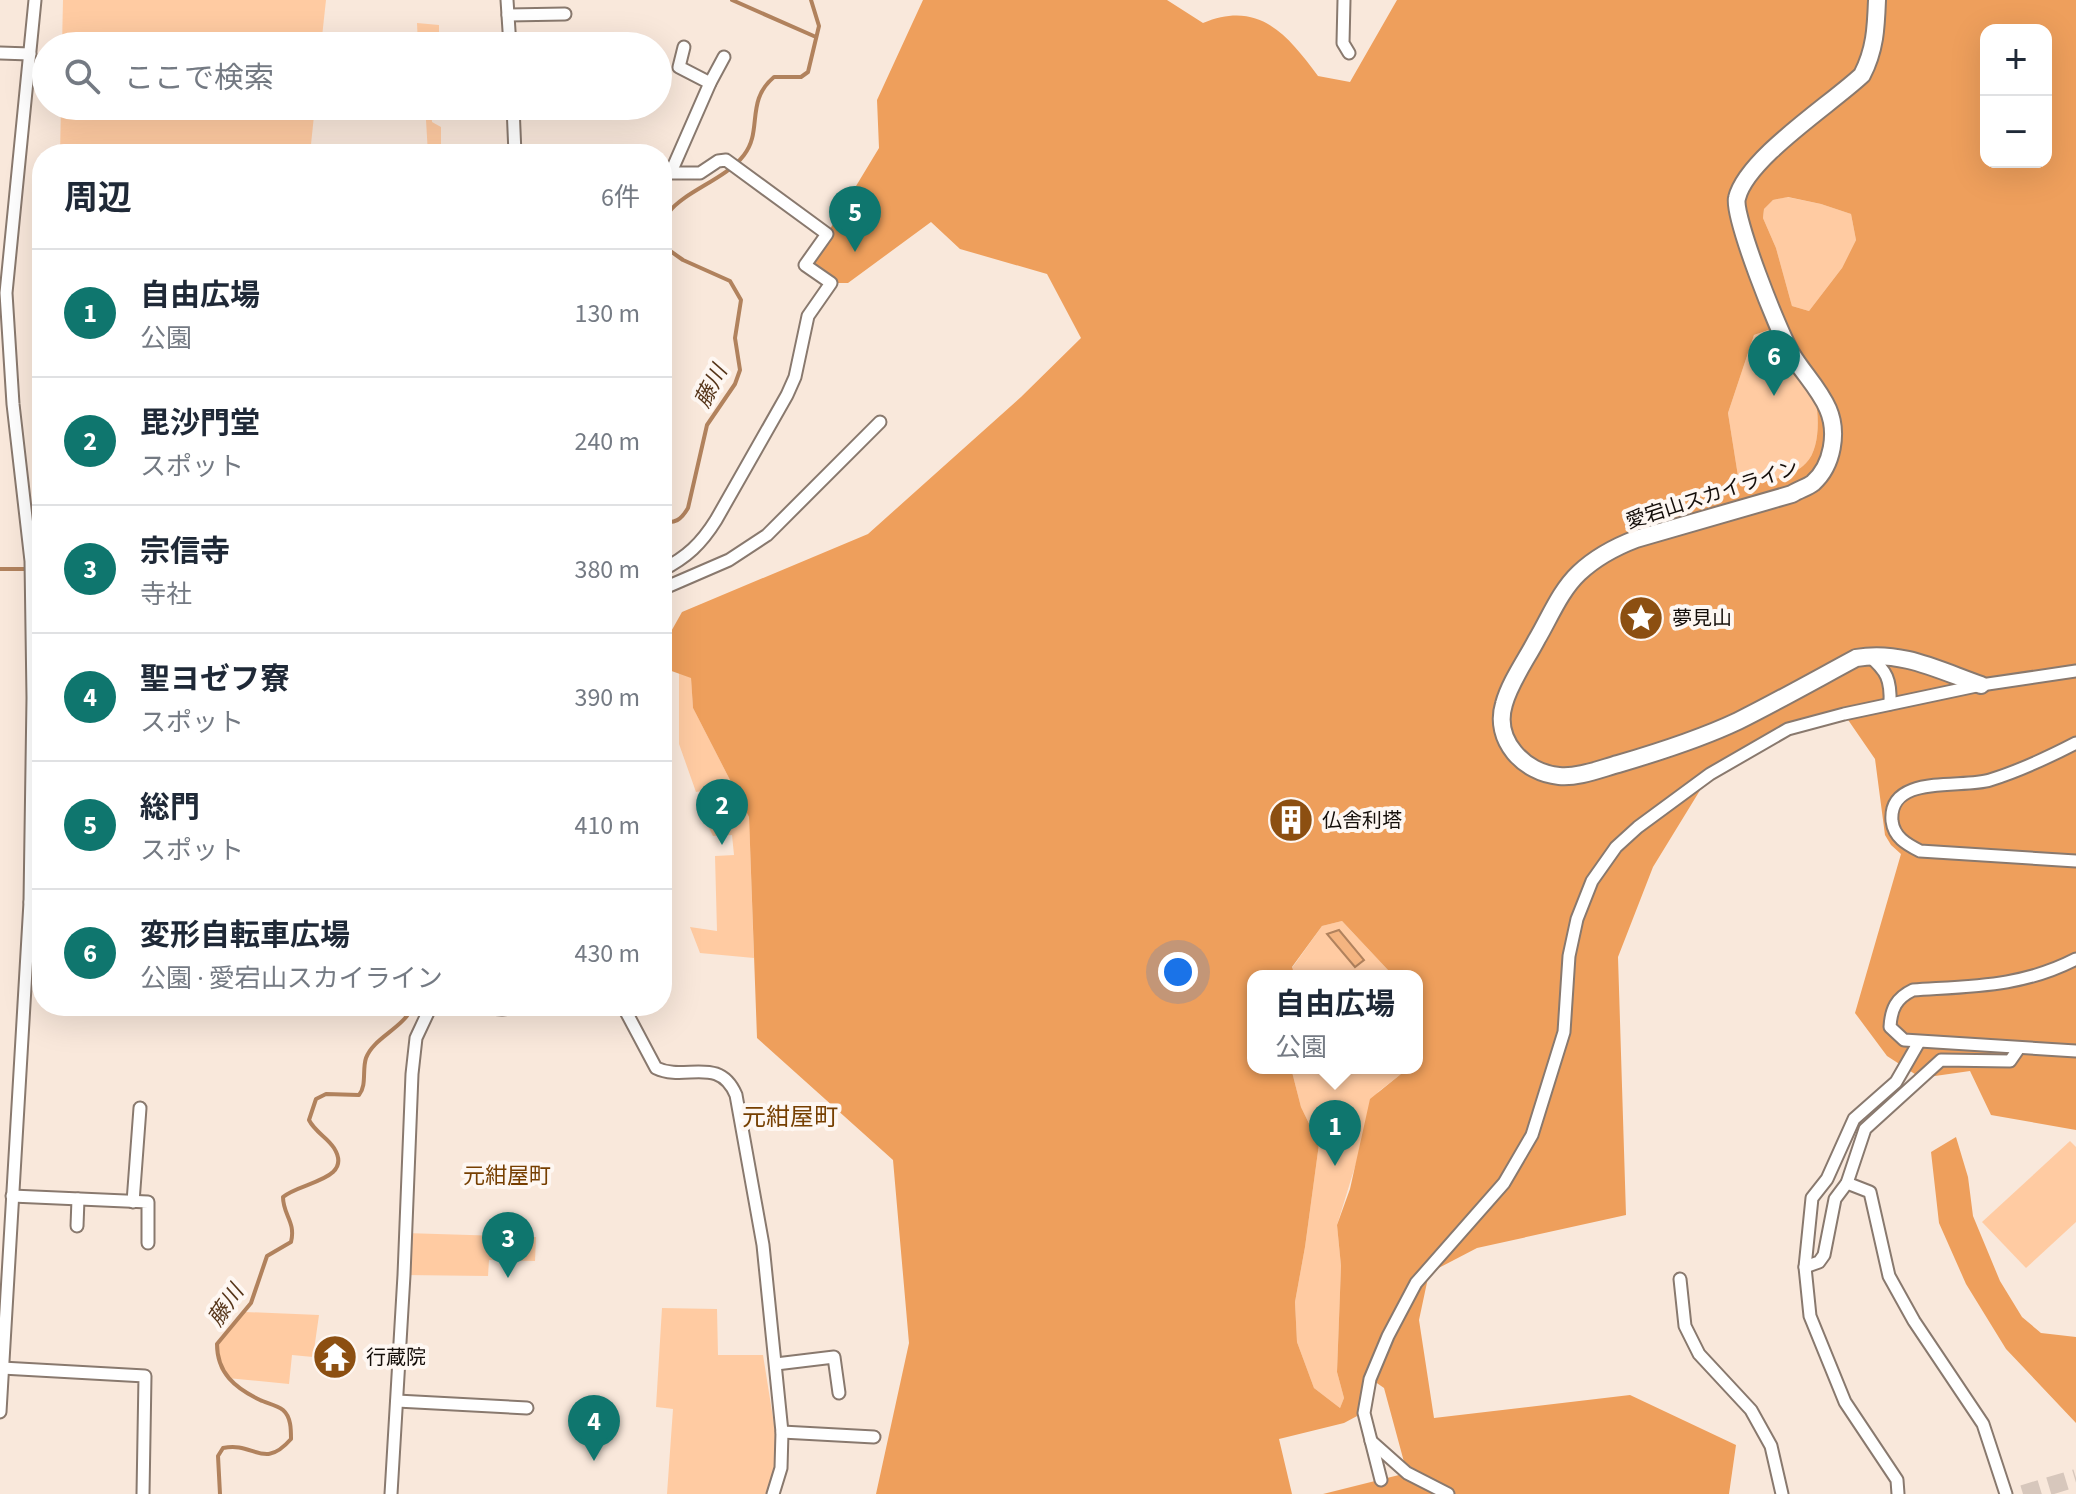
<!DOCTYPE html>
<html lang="ja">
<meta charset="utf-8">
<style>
body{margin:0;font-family:"Source Sans 3","Noto Sans JP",sans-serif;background:#f2f2f3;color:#1f2937}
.controls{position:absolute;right:24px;top:24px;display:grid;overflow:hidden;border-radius:16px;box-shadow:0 8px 32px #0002}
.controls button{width:72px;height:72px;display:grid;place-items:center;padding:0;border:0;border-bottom:2px solid #e0e1e3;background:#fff;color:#1f2937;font:40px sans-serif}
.you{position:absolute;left:1178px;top:972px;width:28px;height:28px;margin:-20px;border:6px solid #fff;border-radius:50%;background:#1a73e8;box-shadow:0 0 0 12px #1a73e833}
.badge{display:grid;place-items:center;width:52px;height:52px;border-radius:50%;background:#0f766e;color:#fff;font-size:26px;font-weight:700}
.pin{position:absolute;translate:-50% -66px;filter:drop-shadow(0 2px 4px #0008)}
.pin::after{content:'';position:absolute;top:42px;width:28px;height:24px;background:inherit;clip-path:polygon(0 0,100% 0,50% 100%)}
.popup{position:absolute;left:1247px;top:970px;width:176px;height:104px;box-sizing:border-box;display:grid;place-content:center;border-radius:16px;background:#fff;filter:drop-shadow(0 2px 6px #0005);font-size:26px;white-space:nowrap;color:#747a83}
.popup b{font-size:30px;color:#1f2937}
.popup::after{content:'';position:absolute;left:50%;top:100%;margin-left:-16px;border:16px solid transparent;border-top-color:#fff}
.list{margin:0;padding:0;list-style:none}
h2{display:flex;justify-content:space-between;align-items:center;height:104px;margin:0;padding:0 32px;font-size:34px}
h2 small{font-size:26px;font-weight:400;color:#747a83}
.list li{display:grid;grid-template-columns:52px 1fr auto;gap:24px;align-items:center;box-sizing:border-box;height:128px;padding:0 32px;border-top:2px solid #e0e1e3}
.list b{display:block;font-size:30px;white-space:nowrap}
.list p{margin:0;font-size:26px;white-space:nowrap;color:#747a83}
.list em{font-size:26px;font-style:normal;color:#747a83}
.icon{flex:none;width:44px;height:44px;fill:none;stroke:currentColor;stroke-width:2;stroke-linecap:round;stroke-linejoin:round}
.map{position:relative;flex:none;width:2076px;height:1494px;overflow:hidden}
.search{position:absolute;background:#fff;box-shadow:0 8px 32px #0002;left:32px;top:32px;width:640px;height:88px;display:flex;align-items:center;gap:20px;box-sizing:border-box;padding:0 28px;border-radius:44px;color:#747a83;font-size:30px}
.panel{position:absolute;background:#fff;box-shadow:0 8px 32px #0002;left:32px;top:144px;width:640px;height:872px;border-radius:32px}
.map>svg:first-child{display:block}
</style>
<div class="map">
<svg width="2076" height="1494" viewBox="0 0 2076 1494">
<rect width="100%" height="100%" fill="#f9e8db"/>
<g fill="#ffcba2">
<path d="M 63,0 L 326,0 L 321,46 L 62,46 Z"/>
<path d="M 417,23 L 439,25 L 439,46 L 418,46 Z"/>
<path d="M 61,106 L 315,106 L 310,154 L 60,154 Z"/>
<path d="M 383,106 L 431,106 L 432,122 L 441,127 L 441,154 L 428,154 L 426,120 L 383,119 Z"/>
<path d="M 1787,197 L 1821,204 L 1851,214 L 1856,240 L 1842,268 L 1809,311 L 1792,306 L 1776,248 L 1763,218 L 1764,209 L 1773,200 Z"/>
<path d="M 1780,326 C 1789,343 1803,361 1810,380 C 1819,401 1823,446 1806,463 C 1792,478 1767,480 1749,485 L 1738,476 L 1728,413 L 1754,335 Z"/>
<path d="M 679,673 L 691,677 L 693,708 L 749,817 L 754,958 L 700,953 L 690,927 L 717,931 L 715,856 L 734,855 L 732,835 L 713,836 L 705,820 L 715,818 L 709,790 L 696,792 L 679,744 Z"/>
<path d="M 1342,921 L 1388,970 L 1386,976 L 1295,976 L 1292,968 L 1322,926 Z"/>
<path d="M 1291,1068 L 1404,1068 L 1401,1074 L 1378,1092 L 1337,1225 L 1341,1266 L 1337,1372 L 1344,1398 L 1340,1408 L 1314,1388 L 1297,1342 L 1295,1302 L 1305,1247 L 1319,1144 L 1301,1107 Z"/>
<path d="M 2070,1141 L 2076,1147 L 2076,1222 L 2026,1268 L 1982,1222 Z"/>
<path d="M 405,1233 L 536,1237 L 535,1261 L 489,1260 L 488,1276 L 404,1275 Z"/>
<path d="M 662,1308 L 717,1309 L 718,1355 L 763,1355 L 781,1468 L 773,1494 L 667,1494 L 673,1409 L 656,1407 Z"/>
<path d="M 245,1312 L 319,1315 L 313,1357 L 292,1355 L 289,1384 L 227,1378 L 220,1369 L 217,1344 Z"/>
</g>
<g fill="#ee9f5c" fill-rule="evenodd">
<path d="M 923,0 L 1167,0 L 1203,23 C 1259,0 1287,34 1318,76 L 1350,82 L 1397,0 L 2076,0 L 2076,1130 L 1991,1115 L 1970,1071 L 1921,1078 L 1887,1056 L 1855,1013 L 1901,854 L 1891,845 L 1885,835 L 1875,759 L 1844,714 L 1788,729 L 1710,774 L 1653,867 L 1618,957 L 1626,1215 L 1477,1248 L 1429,1273 L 1419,1320 L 1434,1418 L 1630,1395 L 1736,1445 L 1729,1494 L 1323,1494 L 1407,1473 L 1384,1388 L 1371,1379 L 1359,1415 L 1344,1423 L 1279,1439 L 1292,1494 L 876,1494 L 909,1343 L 893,1160 L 757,1038 L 749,817 L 693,708 L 691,678 L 666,669 L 664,644 L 682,612 L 868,534 L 1021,397 L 1081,338 L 1047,274 L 960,249 L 931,222 L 848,283 L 831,283 L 805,265 L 827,234 L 879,148 L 877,100 ZM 1986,30 L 2046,30 L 2046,162 L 1986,162 ZM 1788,197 L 1821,204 L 1851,214 L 1856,240 L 1842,268 L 1809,311 L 1792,306 L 1776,248 L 1763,218 L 1764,209 L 1773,200 ZM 1780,326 C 1789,344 1803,362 1810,380 C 1819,401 1823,446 1806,463 C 1792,478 1767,480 1749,485 L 1738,476 L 1728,413 L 1754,335 ZM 1342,921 L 1388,970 L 1386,976 L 1417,976 L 1417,1068 L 1404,1068 L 1401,1074 L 1370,1099 L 1350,1189 L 1337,1225 L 1341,1266 L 1337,1372 L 1344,1398 L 1340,1408 L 1314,1388 L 1297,1342 L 1295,1302 L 1305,1247 L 1319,1144 L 1301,1107 L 1291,1068 L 1253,1068 L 1253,976 L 1295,976 L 1292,967 L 1322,926 Z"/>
<path d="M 1956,1137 L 1968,1177 L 1973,1216 L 2000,1281 L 2022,1317 L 2041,1333 L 2076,1337 L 2076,1423 L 2006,1349 L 1966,1284 L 1939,1223 L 1931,1152 Z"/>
</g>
<path fill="#f4b480" stroke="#b1825d" stroke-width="2" d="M 1339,930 L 1364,960 L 1355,967 L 1327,934 Z"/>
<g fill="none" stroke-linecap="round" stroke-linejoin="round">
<g stroke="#b1825d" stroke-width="4">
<path d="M 732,0 L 816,37"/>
<path d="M 662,235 C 663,228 665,218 669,212 C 685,191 726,179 744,155 C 763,131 745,101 774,77 L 801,77 L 808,72 L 819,26 L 811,0"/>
<path d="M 662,238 L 666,248 L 683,260 L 730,281 L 741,300 L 735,338 L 740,370 L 735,384 L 707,425 L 688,508 C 681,520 675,524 662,521"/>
<path d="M 0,569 L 29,569"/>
<path d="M 220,1494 L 218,1456 L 223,1448 C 254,1441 263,1471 291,1439 C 291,1429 291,1417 283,1410 C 277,1405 266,1403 260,1400 C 235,1388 217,1373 217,1344 L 251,1303 L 267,1256 L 291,1242 C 296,1222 283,1215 283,1197 C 300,1182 354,1180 334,1148 C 327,1137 315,1132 309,1120 L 316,1099 L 326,1094 L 359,1095 C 367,1085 362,1070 366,1058 C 374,1037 403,1029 413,1006"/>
</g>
<path stroke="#d7c7bc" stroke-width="18" stroke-dasharray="18 9" stroke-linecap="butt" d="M 2023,1494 L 2076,1478"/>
<g stroke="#89796e" stroke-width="15">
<g id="minor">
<path d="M 507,0 L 510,46"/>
<path d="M 1344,0 L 1343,43 L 1349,53"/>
<path d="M 508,15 L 565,14"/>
<path d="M 0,53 L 30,54"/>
<path d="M 710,83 L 724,57"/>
<path d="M 513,106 L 515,154"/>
<path d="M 671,172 L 710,83 L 679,67 L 684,47"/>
<path d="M 662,173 L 700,173 L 718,161 L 726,160 L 827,234 L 805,265 L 831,283 L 808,316 L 795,377 L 787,395 L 716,520 C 701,544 687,557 662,570"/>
<path d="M 662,589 L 729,560 L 767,535 L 880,422"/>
<path d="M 1869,656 C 1887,671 1891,680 1890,704"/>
<path d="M 2076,743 C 2049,757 2019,771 1990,780 C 1963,789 1888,773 1892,821 C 1894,837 1906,844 1920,851 L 2076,861"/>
<path d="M 30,902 L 42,902"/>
<path d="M 2076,959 C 2022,987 1972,986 1913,990 C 1896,998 1891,1009 1890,1027 L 1904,1040 L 2076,1051"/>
<path d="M 464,1006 L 502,1009 L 528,1006"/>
<path d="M 623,1006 L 656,1068 C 685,1082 719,1055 736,1095 L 763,1245 L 782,1432 L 781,1468 L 773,1494"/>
<path d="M 1847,1183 L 1870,1192 L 1889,1276 L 1914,1321 L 1983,1424 L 2006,1494"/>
<path d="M 12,1196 L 148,1202 L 148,1243"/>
<path d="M 133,1202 L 140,1108"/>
<path d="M 77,1226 L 78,1199"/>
<path d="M 1805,1267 L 1819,1262 L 1824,1255 L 1835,1199 L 1847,1183 L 1865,1129 L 1941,1060 L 2010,1061 L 2019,1048"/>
<path d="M 1680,1279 L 1685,1326 L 1699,1354 L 1751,1410 L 1771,1446 L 1782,1494"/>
<path d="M 776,1364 L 834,1357 L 839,1393"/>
<path d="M 2,1368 L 145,1376 L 143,1494"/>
<path d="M 397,1401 L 527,1408"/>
<path d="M 0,1412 L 30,902 L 33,698 L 31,561 L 13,404 L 6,293 L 35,0"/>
<path d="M 782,1432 L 874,1437"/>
<path d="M 1371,1441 L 1407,1473 L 1448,1494"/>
<path d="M 1381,1480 L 1364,1413 L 1370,1379 L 1388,1336 L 1416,1283 L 1504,1183 L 1532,1135 L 1564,1032 L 1569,956 L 1577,919 L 1592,881 L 1616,847 L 1638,827 L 1710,774 L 1788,729 L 1844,714 L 1981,685 L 2076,671"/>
<path d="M 391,1494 L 404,1275 L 412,1074 L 416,1038 L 431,1006"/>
<path d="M 1898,1494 L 1897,1480 L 1845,1402 L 1810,1316 L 1805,1267 L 1812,1198 L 1827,1179 L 1854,1119 L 1896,1082 L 1919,1042"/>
</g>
</g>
<g stroke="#89796e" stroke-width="20">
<path id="secondary" d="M 1877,0 C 1876,28 1875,50 1862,75 C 1830,105 1747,158 1737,198 C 1732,215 1779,333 1791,353 C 1802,372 1819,388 1828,409 C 1838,432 1833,465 1813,483 C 1808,487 1798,490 1792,494 L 1636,539 C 1615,547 1596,557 1579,573 C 1560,591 1550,617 1537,639 C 1526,660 1510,682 1504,704 C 1493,740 1524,773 1559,776 C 1577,778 1600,769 1618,764 C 1659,752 1700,739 1738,721 C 1778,701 1817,679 1856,658 C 1901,650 1938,670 1981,685"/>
</g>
<use href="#minor" stroke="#fff" stroke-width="11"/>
<use href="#secondary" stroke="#fff" stroke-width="16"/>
</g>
<defs>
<g id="sight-disc" transform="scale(2.3)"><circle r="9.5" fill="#8c4f11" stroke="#fef7f2"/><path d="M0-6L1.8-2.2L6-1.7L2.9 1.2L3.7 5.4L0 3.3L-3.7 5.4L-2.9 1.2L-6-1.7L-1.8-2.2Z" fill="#fff"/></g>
<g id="building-disc" transform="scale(2.3)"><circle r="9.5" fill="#8c4f11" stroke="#fef7f2"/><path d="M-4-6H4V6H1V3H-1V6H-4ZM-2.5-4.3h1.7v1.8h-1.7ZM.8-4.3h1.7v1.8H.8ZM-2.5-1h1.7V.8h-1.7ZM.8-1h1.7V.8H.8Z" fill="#fff"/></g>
<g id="temple-disc" transform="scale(2.3)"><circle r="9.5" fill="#8c4f11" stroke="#fef7f2"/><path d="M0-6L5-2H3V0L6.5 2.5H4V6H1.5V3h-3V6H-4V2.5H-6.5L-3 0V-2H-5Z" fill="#fff"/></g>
</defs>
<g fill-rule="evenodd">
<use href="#sight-disc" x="1641" y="618"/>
<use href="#building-disc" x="1291" y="820"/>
<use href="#temple-disc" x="335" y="1357"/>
</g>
<g text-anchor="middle" stroke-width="8" stroke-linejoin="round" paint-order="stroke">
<g font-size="20" fill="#140e0a" stroke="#fef7f2">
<text transform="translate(1712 494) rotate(-18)" y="7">愛宕山スカイライン</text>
</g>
<g font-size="20" fill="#140e0a" stroke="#fef7f2" text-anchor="start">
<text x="1672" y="625">夢見山</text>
<text x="1322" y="827">仏舎利塔</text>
<text x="366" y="1364">行蔵院</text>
</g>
<g font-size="22" font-style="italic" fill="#563519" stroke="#fef7f2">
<text transform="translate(710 386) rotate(-63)" y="8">藤川</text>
<text transform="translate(225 1305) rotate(-56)" y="8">藤川</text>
</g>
<g font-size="22" fill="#763f01" stroke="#fef7f2">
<text x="507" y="1183">元紺屋町</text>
</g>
<g font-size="24" fill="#763f01" stroke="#fef7f2">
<text x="790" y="1125">元紺屋町</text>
</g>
</g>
</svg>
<div class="controls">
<button>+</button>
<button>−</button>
</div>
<div class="you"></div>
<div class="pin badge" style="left:1335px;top:1166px">1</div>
<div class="popup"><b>自由広場</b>公園</div>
<div class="pin badge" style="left:722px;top:845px">2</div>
<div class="pin badge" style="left:508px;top:1278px">3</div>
<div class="pin badge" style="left:594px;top:1461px">4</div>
<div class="pin badge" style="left:855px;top:252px">5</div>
<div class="pin badge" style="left:1774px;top:396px">6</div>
<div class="search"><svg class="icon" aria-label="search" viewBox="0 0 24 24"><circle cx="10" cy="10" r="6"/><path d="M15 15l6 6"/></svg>ここで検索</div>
<section class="panel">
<h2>周辺<small>6件</small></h2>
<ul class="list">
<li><span class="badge">1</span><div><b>自由広場</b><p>公園</p></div><em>130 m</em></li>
<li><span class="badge">2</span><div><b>毘沙門堂</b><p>スポット</p></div><em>240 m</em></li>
<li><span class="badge">3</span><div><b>宗信寺</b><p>寺社</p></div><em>380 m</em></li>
<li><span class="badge">4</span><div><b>聖ヨゼフ寮</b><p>スポット</p></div><em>390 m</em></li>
<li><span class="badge">5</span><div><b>総門</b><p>スポット</p></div><em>410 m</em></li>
<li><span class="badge">6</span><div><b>変形自転車広場</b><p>公園 · 愛宕山スカイライン</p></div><em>430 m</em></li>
</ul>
</section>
</div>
